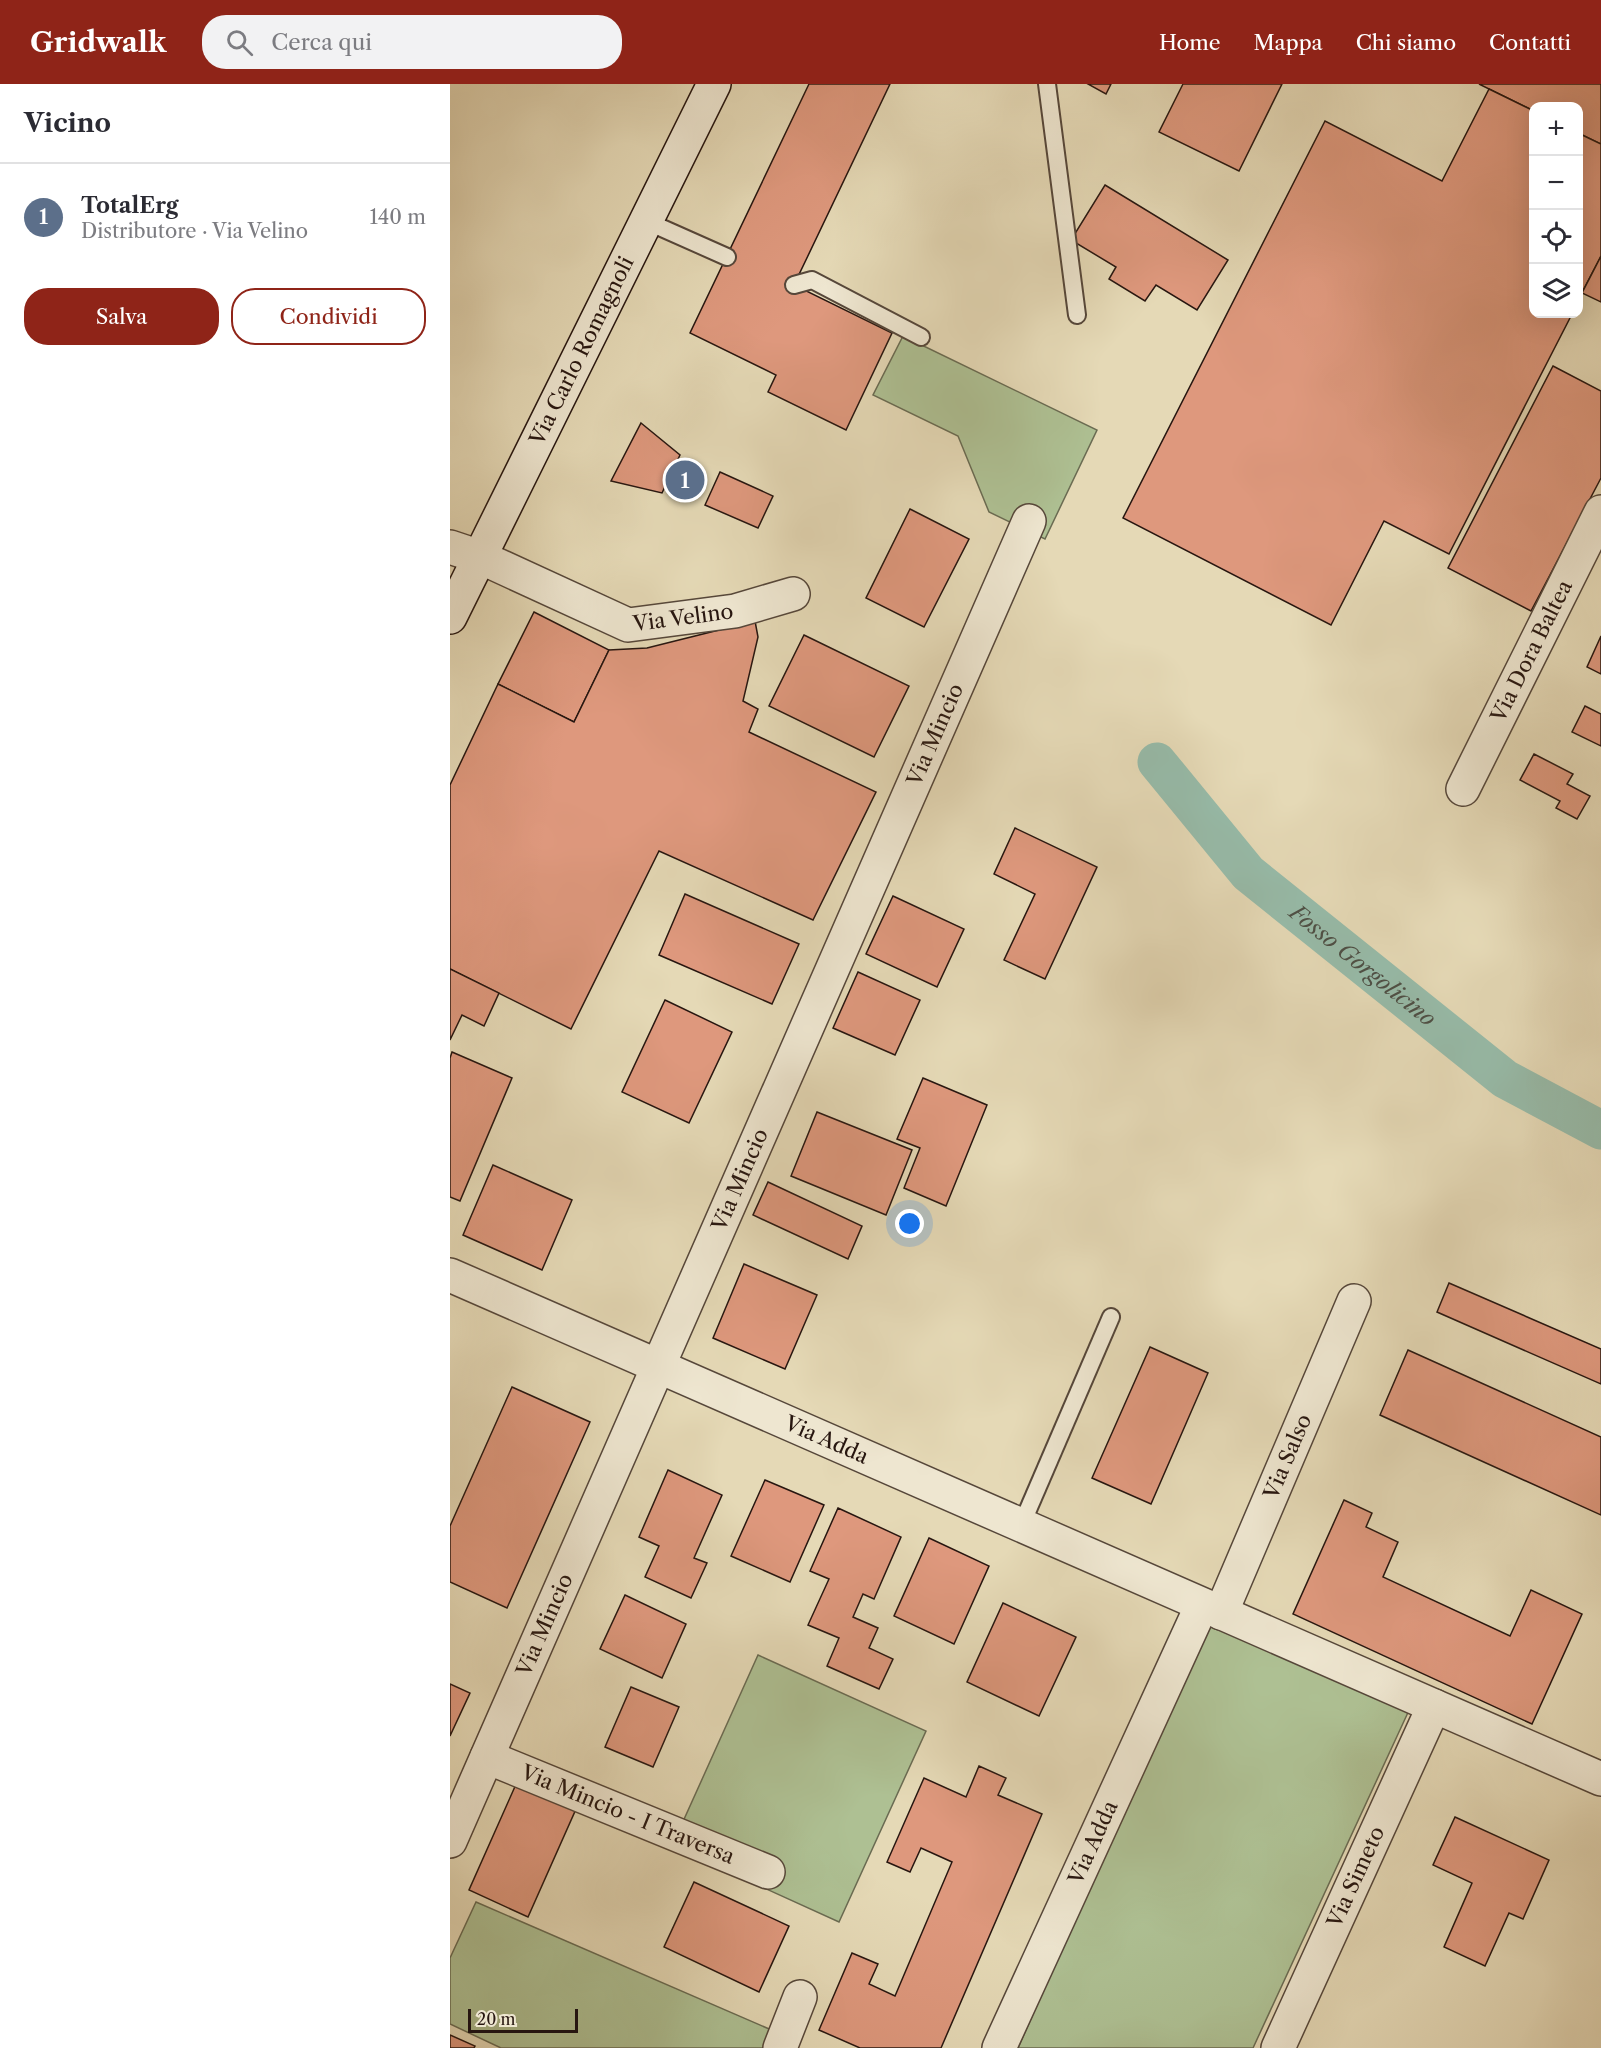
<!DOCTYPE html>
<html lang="it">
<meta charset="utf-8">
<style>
body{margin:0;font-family:"Libre Caslon Text",serif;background:#f2f2f3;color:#2b2b33}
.controls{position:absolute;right:18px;top:18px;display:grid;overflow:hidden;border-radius:12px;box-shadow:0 6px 24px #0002}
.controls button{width:54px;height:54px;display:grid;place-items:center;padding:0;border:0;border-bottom:2px solid #e1e1e2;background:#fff;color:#2b2b33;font:30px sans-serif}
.scale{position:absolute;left:18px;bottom:15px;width:110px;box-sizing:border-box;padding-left:6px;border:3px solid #271610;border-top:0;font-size:16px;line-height:21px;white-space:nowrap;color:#271610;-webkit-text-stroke:4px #eee6d0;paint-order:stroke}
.you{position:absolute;left:460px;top:1140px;width:21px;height:21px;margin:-15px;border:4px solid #fff;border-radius:50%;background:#1a73e8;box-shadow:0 0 0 9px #1a73e833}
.badge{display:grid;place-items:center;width:39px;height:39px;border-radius:50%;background:#8f2418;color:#fff;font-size:20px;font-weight:700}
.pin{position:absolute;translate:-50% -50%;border:3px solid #fff;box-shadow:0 2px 6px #0006}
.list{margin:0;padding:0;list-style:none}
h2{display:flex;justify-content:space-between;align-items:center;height:78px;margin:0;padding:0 24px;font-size:26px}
h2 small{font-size:20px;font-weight:400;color:#7c7c81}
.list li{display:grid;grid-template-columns:39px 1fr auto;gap:18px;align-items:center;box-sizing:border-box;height:108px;padding:0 24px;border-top:2px solid #e1e1e2}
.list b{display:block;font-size:22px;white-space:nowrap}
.list p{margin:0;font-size:20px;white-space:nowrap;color:#7c7c81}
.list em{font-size:20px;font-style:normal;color:#7c7c81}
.actions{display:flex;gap:12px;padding:18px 24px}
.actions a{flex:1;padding:14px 0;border:2px solid #8f2418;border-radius:24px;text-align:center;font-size:21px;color:#8f2418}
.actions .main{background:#8f2418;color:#fff}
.icon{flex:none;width:33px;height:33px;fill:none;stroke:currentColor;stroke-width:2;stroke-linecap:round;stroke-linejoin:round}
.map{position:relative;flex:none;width:1151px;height:1964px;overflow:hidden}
header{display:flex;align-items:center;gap:36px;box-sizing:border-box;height:84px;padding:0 30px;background:#8f2418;color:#fff}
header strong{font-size:28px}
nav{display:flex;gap:33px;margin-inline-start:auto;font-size:21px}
.search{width:420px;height:54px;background:#f2f2f3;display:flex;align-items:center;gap:15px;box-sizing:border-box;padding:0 21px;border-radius:24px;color:#7c7c81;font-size:22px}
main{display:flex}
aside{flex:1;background:#fff}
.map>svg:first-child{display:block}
</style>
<header>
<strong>Gridwalk</strong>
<div class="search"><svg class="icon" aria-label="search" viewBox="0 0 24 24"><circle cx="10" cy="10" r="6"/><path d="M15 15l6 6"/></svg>Cerca qui</div>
<nav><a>Home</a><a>Mappa</a><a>Chi siamo</a><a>Contatti</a></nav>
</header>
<main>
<aside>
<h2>Vicino<small></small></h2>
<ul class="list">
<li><span class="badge" style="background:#5c6f8a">1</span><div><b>TotalErg</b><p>Distributore · Via Velino</p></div><em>140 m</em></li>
</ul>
<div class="actions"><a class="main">Salva</a><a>Condividi</a></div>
</aside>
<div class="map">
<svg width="1151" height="1964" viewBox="0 0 1151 1964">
<rect width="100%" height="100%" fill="#e5d9b6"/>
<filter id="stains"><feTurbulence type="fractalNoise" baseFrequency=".00333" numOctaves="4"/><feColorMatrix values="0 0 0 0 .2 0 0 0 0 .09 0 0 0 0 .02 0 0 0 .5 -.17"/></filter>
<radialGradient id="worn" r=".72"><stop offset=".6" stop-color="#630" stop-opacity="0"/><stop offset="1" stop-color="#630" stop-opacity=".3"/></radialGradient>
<g fill="#aec093" stroke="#6a6b52" stroke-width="1.5">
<path d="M 453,252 L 647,346 L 595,455 L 539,428 L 508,352 L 423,311 Z"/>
<path d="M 758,1533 L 961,1622 L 803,1964 L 568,1964 Z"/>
<path d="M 308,1571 L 476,1647 L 389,1838 L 222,1762 Z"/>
<path d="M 26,1818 L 326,1948 L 320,1964 L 51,1964 L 0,1940 L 0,1874 Z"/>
</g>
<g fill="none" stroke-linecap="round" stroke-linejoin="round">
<path stroke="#97bba9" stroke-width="39" id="s1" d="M 707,678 L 798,789 L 1055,995 L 1151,1046"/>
</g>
<g fill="#de987d" stroke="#271610" stroke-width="1.5">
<path d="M 359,0 L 440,0 L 344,201 L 442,249 L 396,346 L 318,308 L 326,291 L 240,249 Z"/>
<path d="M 638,0 L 661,0 L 656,10 Z"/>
<path d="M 733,0 L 832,0 L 789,87 L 709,48 Z"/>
<path d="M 1029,0 L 1151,0 L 1151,60 L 1128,49 L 1128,22 L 1084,22 L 1084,27 Z"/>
<path d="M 1039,5 L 1084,27 L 1084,230 L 1122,230 L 999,470 L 934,437 L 881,541 L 673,434 L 875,37 L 992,97 Z"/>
<path d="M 1128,49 L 1151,60 L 1151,172 L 1128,216 Z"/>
<path d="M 655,101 L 778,176 L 747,226 L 706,201 L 695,217 L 659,195 L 666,183 L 621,156 Z"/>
<path d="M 1151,172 L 1151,218 L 1132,209 Z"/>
<path d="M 1103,282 L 1151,307 L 1151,394 L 1081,527 L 998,484 Z"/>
<path d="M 191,339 L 230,371 L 212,409 L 161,397 Z"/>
<path d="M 270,388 L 323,412 L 308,444 L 255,421 Z"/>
<path d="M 460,425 L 519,455 L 474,543 L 416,514 Z"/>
<path d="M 84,528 L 159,566 L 124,638 L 48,600 Z"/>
<path d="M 305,537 L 308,553 L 293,617 L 308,625 L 299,648 L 426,708 L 363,836 L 209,767 L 121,945 L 0,885 L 0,701 L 48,600 L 124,638 L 159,566 L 197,564 Z"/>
<path d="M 354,551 L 459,602 L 424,673 L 319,622 Z"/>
<path d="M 1151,552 L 1151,590 L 1137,583 Z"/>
<path d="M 1135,622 L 1151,630 L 1151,662 L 1122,648 Z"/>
<path d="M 1084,670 L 1123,690 L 1117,700 L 1140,712 L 1127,735 L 1106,724 L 1110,717 L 1070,696 Z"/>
<path d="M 565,744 L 647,783 L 595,895 L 554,876 L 585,810 L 544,790 Z"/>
<path d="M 235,810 L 349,860 L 322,920 L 209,871 Z"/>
<path d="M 443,812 L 514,845 L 487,903 L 416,870 Z"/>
<path d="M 0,885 L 49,909 L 34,942 L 12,931 L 0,956 Z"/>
<path d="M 408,888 L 470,916 L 445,971 L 383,944 Z"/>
<path d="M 215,916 L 282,948 L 239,1039 L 172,1008 Z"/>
<path d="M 2,968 L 62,994 L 10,1117 L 0,1113 L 0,974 Z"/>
<path d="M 473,994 L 537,1021 L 496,1122 L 454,1104 L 470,1064 L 447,1055 Z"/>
<path d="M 367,1028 L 462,1066 L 436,1131 L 341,1092 Z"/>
<path d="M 43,1081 L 122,1116 L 92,1186 L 13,1151 Z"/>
<path d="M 318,1098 L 412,1142 L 398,1175 L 303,1131 Z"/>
<path d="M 294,1180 L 367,1211 L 335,1285 L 263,1254 Z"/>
<path d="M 999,1199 L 1151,1265 L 1151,1300 L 987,1228 Z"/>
<path d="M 700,1263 L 758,1289 L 701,1420 L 642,1394 Z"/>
<path d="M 958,1266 L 1151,1353 L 1151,1431 L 930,1331 Z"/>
<path d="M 62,1303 L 140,1338 L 57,1524 L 0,1498 L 0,1442 Z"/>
<path d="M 218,1386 L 272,1411 L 244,1474 L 257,1479 L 241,1514 L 195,1493 L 209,1462 L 189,1453 Z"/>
<path d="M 315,1396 L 374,1421 L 340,1498 L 281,1472 Z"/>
<path d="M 894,1416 L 922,1429 L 916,1443 L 948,1458 L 933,1493 L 1060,1552 L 1081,1506 L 1132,1530 L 1082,1640 L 843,1530 Z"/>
<path d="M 388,1424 L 451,1453 L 424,1515 L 413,1510 L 403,1533 L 428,1544 L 419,1564 L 443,1575 L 429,1605 L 377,1582 L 389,1554 L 358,1541 L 379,1495 L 360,1487 Z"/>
<path d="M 479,1454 L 539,1482 L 504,1560 L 444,1532 Z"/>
<path d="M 175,1511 L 236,1540 L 212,1594 L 150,1565 Z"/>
<path d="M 553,1519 L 626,1553 L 589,1632 L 517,1598 Z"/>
<path d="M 0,1600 L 20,1609 L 0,1652 Z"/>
<path d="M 181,1603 L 229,1623 L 203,1683 L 155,1663 Z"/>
<path d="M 529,1682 L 556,1694 L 548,1711 L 592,1730 L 491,1964 L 410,1964 L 369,1946 L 402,1869 L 428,1880 L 419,1900 L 445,1912 L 502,1778 L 471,1764 L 460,1788 L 437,1778 L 474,1694 L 516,1713 Z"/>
<path d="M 67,1698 L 126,1725 L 78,1833 L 19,1806 Z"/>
<path d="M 1005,1733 L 1099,1776 L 1073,1835 L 1059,1829 L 1035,1882 L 994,1863 L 1022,1799 L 983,1781 Z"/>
<path d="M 244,1798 L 339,1842 L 309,1908 L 214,1863 Z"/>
<path d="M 0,1951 L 25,1962 L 24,1964 L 0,1964 Z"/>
</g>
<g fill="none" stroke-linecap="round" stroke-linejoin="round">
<g stroke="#56473a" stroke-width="20">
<g id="service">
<path d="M 597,0 L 627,231"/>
<path d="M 196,137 L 277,173"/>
<path d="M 344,201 L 362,196 L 471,253"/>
<path d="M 571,1442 L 661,1233"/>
</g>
</g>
<g stroke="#56473a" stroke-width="36">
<g id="minor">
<path id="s2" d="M 0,463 L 30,473 L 178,541 L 285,527 L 343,510"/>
<path id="s3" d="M 1013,705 L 1151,428"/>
<path id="s4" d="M 0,1191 L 1151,1695"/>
<path id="s5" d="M 771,1529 L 904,1217"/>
<path id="s6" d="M 37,1673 L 318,1788"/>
<path id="s7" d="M 0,1757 L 579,437"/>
<path d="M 330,1964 L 350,1913"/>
<path id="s8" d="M 549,1964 L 752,1521"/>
<path id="s9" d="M 828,1964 L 984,1622"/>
</g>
</g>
<g stroke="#271610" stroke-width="36">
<g id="secondary">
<path id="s10" d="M 0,533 L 264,0"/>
</g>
</g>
<use href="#service" stroke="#eee6d0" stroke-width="16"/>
<use href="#minor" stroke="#eee6d0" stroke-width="33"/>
<use href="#secondary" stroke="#eee6d0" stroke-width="33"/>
</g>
<g text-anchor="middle" stroke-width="4.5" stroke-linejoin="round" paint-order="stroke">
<g font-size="21" fill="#271610" stroke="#eee6d0">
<text dy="7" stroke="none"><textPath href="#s10" startOffset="297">Via Carlo Romagnoli</textPath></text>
<text dy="7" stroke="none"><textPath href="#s2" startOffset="250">Via Velino</textPath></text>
<text dy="7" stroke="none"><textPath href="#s3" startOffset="154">Via Dora Baltea</textPath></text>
<text dy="7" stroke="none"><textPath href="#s7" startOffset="1208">Via Mincio</textPath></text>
<text dy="7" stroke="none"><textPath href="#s7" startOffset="722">Via Mincio</textPath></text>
<text dy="7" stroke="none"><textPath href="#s4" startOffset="411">Via Adda</textPath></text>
<text dy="7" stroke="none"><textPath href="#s5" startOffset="170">Via Salso</textPath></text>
<text dy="7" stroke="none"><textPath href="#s7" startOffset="236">Via Mincio</textPath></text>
<text dy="7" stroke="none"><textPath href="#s6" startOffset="152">Via Mincio - I Traversa</textPath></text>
<text dy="7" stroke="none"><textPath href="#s8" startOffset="226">Via Adda</textPath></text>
<text dy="7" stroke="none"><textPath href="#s9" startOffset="188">Via Simeto</textPath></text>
</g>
<g font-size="22" font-style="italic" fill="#4e5046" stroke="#eee6d0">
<text dy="8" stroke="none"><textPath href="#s1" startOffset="291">Fosso Gorgolicino</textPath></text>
</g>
</g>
<rect width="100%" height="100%" filter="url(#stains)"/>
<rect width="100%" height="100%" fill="url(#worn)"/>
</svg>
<div class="controls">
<button>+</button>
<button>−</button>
<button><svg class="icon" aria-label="locate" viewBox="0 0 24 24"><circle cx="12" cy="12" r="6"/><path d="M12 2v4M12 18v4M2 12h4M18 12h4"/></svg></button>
<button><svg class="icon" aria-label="layers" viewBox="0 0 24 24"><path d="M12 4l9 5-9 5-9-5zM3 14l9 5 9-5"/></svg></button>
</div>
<div class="scale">20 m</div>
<div class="you"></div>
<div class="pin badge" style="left:235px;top:396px;background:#5c6f8a">1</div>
</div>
</main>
